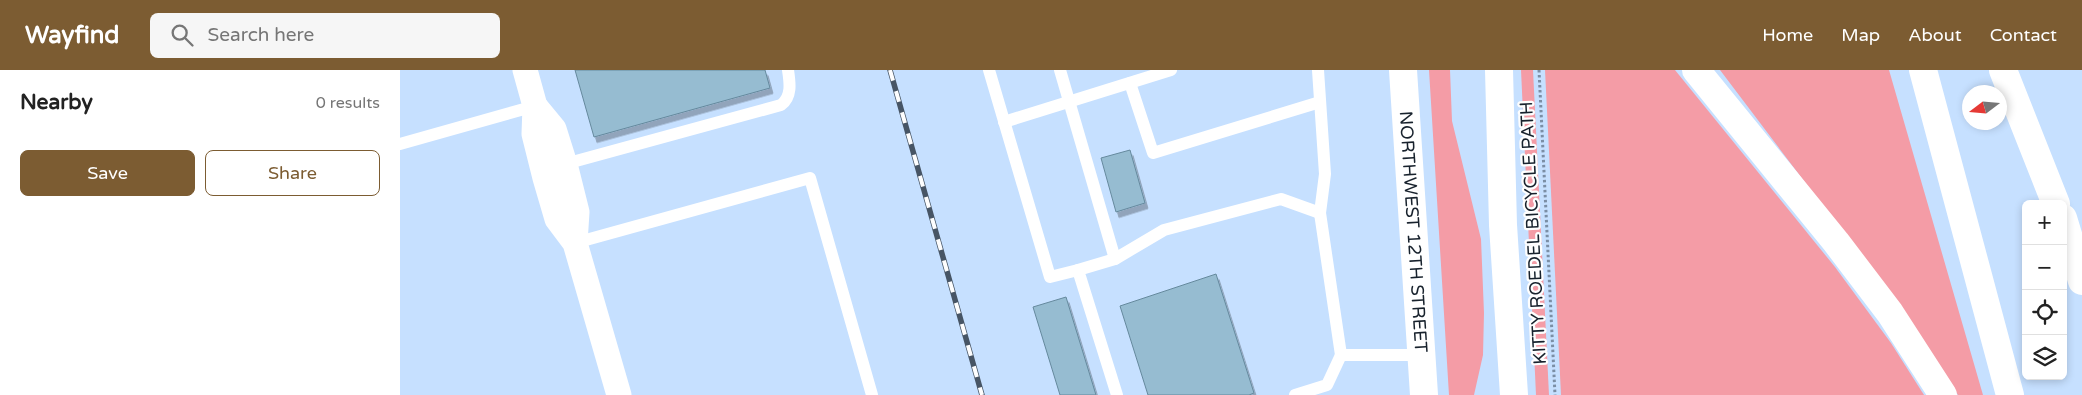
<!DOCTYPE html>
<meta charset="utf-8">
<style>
body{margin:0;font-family:"Varela Round",sans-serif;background:#f6f6f6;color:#222}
.controls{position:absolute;right:15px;bottom:15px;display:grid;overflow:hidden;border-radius:8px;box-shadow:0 2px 8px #0003}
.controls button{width:45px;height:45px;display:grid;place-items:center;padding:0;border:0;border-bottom:1px solid #e0e0e0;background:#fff;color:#222;font:25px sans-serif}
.compass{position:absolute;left:1562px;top:15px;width:45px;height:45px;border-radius:50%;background:#fff;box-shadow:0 2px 8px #0003;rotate:254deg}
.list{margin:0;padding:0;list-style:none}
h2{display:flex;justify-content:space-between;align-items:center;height:65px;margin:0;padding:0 20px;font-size:21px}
h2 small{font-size:16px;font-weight:400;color:#767676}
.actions{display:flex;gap:10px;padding:15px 20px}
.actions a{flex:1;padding:11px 0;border:1px solid #7c5c32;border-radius:8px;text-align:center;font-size:18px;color:#7c5c32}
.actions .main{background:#7c5c32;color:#fff}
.icon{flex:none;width:28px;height:28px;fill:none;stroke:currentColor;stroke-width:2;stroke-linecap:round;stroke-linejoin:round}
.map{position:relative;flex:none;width:1682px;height:325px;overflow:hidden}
header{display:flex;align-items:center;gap:30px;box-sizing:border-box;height:70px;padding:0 25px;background:#7c5c32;color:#fff}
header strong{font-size:24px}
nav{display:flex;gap:28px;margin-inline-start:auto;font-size:18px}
.search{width:350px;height:45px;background:#f6f6f6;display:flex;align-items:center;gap:12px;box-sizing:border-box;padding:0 18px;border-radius:8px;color:#767676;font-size:19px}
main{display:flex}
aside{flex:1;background:#fff}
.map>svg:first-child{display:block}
</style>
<header>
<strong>Wayfind</strong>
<div class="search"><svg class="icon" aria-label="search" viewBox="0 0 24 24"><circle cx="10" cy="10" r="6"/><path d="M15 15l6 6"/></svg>Search here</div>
<nav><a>Home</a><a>Map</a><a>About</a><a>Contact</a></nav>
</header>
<main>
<aside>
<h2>Nearby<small>0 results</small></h2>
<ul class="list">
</ul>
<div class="actions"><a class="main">Save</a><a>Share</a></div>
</aside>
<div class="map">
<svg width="1682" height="325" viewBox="0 0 1682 325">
<defs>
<filter id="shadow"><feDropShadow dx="3" dy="5.5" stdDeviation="0" flood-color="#0004"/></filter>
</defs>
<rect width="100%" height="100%" fill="#c6e0ff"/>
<g fill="#f49ca6">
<path d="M 1029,0 L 1050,0 L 1052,51 L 1081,169 L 1084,243 L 1083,285 L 1074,325 L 1049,325 Z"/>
<path d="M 1121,0 L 1133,0 L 1149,325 L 1136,325 Z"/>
<path d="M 1145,0 L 1275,0 L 1435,197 L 1491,273 L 1524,325 L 1161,325 Z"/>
<path d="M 1320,0 L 1489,0 L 1583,325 L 1558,325 L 1506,246 Z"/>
</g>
<g fill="#96bcd1" stroke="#65899d" filter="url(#shadow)">
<path d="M 175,0 L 365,0 L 370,18 L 194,67 Z"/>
<path d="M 730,80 L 745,133 L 716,142 L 701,88 Z"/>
<path d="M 816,204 L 854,323 L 849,325 L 748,325 L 720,236 Z"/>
<path d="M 666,227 L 696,325 L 660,325 L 633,237 Z"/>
</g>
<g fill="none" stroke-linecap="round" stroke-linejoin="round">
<path stroke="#7b8ea5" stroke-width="3" stroke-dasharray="2.5 2.5" stroke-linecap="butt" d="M 1139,0 L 1155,325"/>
<g stroke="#fff" stroke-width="12">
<path d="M 589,0 L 650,207 L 678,200"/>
<path d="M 660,0 L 715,189"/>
<path d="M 918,0 L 925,104 L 920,143 L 941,285"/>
<path d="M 730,13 L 753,83 L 920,32"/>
<path d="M 604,52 L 771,0"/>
<path d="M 0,74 L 135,36"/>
<path d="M 165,94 L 381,35 C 392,27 390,13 388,0"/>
<path d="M 175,173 L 410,108 L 472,325"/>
<path d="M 717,325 L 678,200 L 715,189 L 764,160 L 881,129 L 920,143"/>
<path d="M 895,325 L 927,315 L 941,285 L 1021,285"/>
</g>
<g stroke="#fff" stroke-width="25">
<path d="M 125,0 L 135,36 L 134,64 L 145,108 L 157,149 L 175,173 L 219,325"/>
<path d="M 135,36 L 154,59 L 165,94 L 177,142 L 175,173"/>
</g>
<g stroke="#fff" stroke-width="28">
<path id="s1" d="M 1003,0 L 1024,325"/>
<path d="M 1099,0 L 1103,155 L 1114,325"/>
</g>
<g stroke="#fff" stroke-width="28">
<path d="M 1296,0 L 1436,172 L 1490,243 L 1543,325"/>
<path d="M 1523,0 L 1610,325"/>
<path d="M 1603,0 L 1656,134"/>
<path d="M 1663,148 L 1682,211"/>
</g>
<g stroke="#475565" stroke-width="5.5">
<path id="rail" d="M 490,0 L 582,325"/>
</g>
<use href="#rail" stroke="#fefefe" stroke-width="4" stroke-dasharray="11" stroke-linecap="butt"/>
</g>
<g text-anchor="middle" stroke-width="4.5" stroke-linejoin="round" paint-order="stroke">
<g font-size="18" fill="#18222d" stroke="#fefefe">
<text dy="6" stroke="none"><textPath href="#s1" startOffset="162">NORTHWEST 12TH STREET</textPath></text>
<text transform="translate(1133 163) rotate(-93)" y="6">KITTY ROEDEL BICYCLE PATH</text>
</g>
</g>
</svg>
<div class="controls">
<button>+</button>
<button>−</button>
<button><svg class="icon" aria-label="locate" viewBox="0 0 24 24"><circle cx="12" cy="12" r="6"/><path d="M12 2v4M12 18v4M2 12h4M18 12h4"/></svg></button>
<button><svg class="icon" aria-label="layers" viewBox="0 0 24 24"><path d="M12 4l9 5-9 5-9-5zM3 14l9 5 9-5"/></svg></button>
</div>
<svg class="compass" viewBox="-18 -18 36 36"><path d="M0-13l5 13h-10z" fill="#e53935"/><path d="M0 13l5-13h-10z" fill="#767676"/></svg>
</div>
</main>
